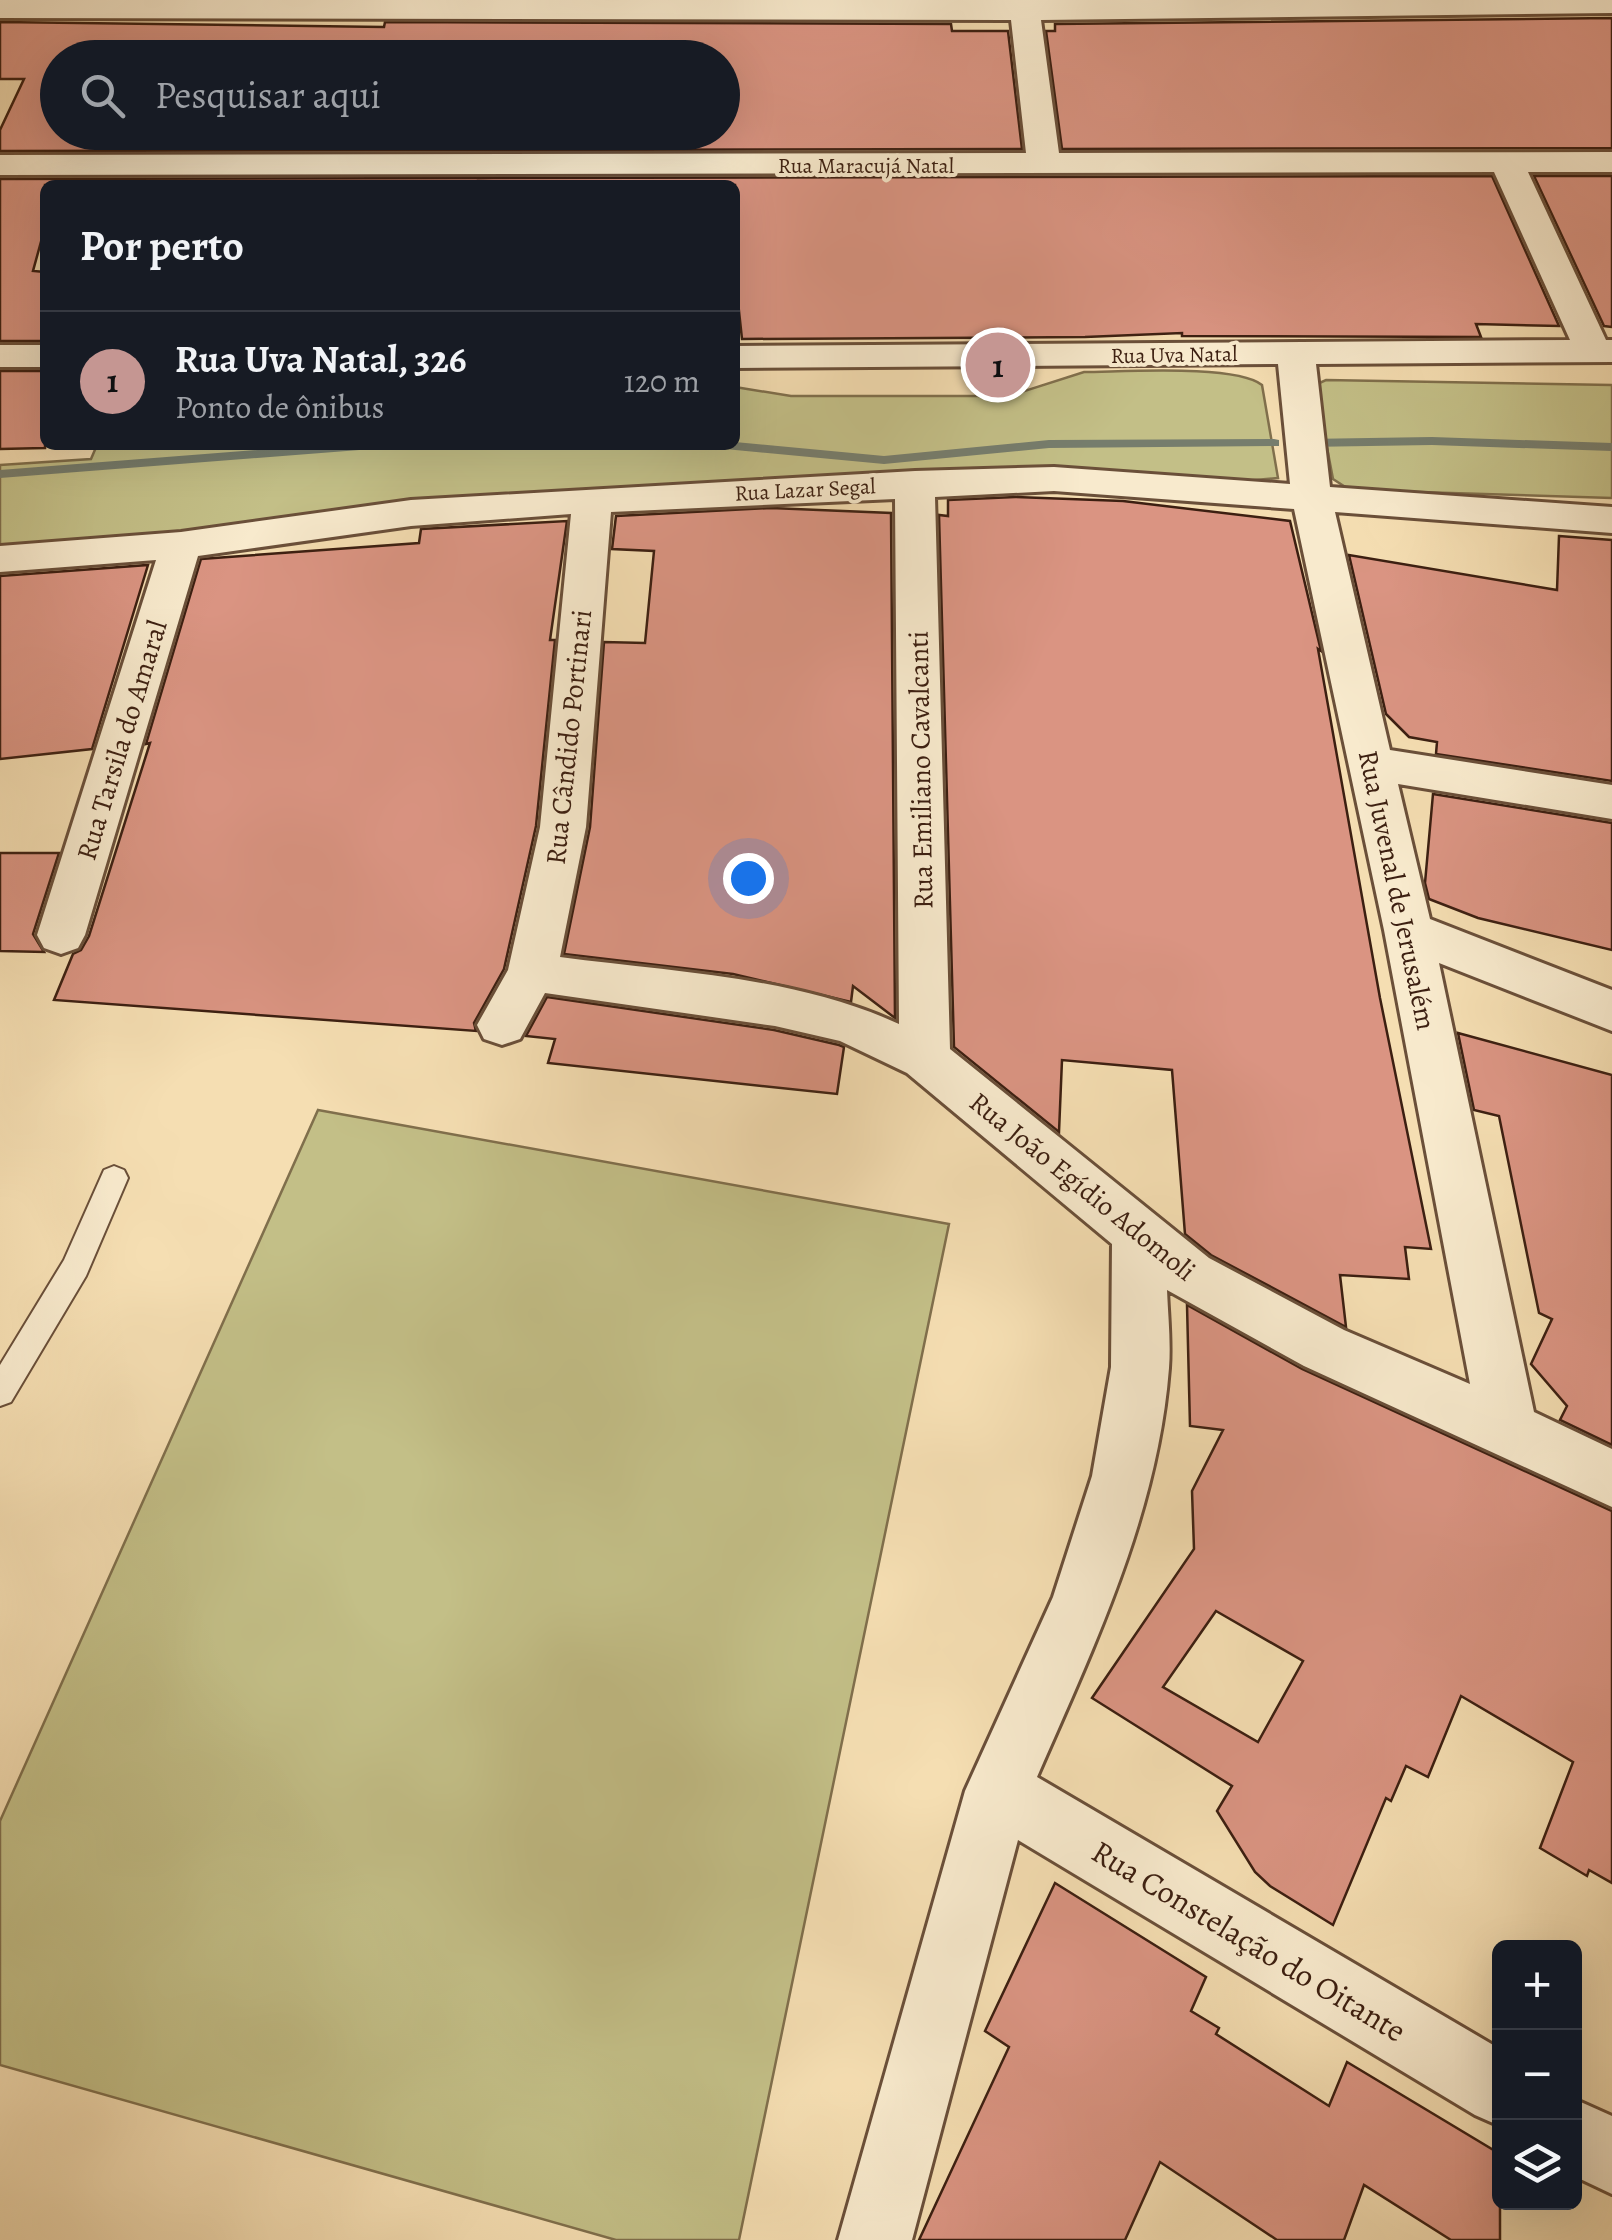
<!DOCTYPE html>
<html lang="pt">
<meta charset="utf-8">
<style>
body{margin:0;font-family:Alegreya,serif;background:#20242c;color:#f1f3f6}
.controls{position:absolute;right:30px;bottom:30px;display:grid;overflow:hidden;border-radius:15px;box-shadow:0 10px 40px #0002}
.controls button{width:90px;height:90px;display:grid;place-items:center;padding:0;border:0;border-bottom:2px solid #363941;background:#171b24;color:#f1f3f6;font:50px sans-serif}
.you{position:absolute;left:748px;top:878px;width:35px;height:35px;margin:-25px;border:8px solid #fff;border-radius:50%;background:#1a73e8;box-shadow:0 0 0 15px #1a73e833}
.badge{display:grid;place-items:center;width:65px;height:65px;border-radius:50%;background:#c59692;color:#111;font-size:32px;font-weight:700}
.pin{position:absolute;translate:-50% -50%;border:5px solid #fff;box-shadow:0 2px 10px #0006}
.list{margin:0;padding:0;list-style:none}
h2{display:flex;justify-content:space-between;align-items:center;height:130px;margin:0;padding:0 40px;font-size:42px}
h2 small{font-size:32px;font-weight:400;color:#9ea1a6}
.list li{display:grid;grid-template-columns:65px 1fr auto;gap:30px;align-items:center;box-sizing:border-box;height:140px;padding:0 40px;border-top:2px solid #363941}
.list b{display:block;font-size:38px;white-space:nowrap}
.list p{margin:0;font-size:32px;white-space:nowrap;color:#9ea1a6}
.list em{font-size:32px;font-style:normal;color:#9ea1a6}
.icon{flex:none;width:55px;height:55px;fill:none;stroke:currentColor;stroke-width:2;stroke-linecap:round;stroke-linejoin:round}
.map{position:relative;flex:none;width:1612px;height:2240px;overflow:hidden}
.search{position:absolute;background:#171b24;box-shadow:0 10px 40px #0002;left:40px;top:40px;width:700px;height:110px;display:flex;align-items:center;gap:25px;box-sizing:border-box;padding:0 35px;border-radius:55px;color:#9ea1a6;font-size:38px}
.panel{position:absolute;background:#171b24;box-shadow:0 10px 40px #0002;left:40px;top:180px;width:700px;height:270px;border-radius:15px}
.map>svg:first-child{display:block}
</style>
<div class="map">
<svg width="1612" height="2240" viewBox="0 0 1612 2240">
<rect width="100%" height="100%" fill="#f5deb2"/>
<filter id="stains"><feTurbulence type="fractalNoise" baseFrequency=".002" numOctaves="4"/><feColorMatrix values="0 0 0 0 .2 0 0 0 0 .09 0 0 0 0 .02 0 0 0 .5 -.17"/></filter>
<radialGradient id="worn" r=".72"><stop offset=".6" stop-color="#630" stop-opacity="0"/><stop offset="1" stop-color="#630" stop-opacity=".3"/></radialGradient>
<g fill="#c3bf87" stroke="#806f4c" stroke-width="2.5">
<path d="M 1084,372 C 1121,372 1236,364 1262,385 L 1278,478 L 1220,483 L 1102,474 L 0,555 L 0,465 L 91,459 L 97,445 L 735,445 L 735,387 L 791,396 L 1009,396 Z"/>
<path d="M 1326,380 L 1612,385 L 1612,498 L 1350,490 L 1333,479 L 1315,385 Z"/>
<path d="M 318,1110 L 949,1224 L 739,2240 L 616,2240 L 0,2065 L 0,1821 Z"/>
</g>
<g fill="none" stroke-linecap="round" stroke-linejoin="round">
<g fill="#767d6d" fill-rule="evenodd">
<path d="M 1432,437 L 1612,443 L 1612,451 L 1432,445 L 1306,447 L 1299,443 L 1306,439 Z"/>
<path d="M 1274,439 L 1279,440 L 1279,446 L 1049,448 L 884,464 L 725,449 L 718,445 L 735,445 L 735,442 L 884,456 L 1049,440 Z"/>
<path d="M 321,445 L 379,445 L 372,449 L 0,478 L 0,470 Z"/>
</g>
</g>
<g fill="#da9482" stroke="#3c1f11" stroke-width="2.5" fill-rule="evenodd">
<path d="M 1612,18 L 1612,148 L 1062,149 L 1046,31 L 1055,31 L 1055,24 Z"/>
<path d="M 0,22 L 384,27 L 385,22 L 951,24 L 952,31 L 1008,31 L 1022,149 L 0,151 L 0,130 L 24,79 L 0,79 ZM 58,58 L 722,58 L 722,132 L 58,132 Z"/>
<path d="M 1492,176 L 1559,326 L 1476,324 L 1481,337 L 1182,336 L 1182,333 L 1085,337 L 742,339 L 738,302 L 735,302 L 735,185 L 478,181 L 478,185 L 45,185 L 45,227 L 33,271 L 45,272 L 45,341 L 0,341 L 0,179 Z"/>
<path d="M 1534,176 L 1612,176 L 1612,327 L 1604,326 Z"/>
<path d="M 0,371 L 45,371 L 45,448 L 0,449 Z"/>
<path d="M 1015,497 L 1123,501 L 1290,521 L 1321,651 L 1318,649 L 1380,998 L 1431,1249 L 1405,1247 L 1409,1279 L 1340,1275 L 1346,1327 L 1211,1255 L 1185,1234 L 1172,1070 L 1062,1060 L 1059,1132 L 954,1047 L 939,515 L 948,516 L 948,500 Z"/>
<path d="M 771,508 L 891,513 L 895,1018 L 853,986 L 851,1002 L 733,974 L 564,954 L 590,827 L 604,642 L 645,643 L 654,551 L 612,549 L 616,516 Z"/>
<path d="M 567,521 L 550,640 L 555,640 L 536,826 L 504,969 L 474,1023 L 476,1031 L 54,1000 L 73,954 L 81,950 L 89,936 L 150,743 L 146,744 L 201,559 L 419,543 L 421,529 Z"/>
<path d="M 1559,536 L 1612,540 L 1612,781 L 1436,754 L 1437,742 L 1409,737 L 1386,714 L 1349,555 L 1557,590 Z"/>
<path d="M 148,565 L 92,749 L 0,759 L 0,576 Z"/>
<path d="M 1433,794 L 1612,823 L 1612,950 L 1478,918 L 1429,899 L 1425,883 Z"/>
<path d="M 0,853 L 59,853 L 33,934 L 44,952 L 0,951 Z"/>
<path d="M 547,997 L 774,1030 L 839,1045 L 844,1047 L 837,1094 L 548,1063 L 555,1039 L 526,1036 Z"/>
<path d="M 1458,1033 L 1612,1075 L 1612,1445 L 1560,1420 L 1567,1406 L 1531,1364 L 1552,1319 L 1539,1313 L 1499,1116 L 1474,1110 Z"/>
<path d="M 1187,1305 L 1302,1369 L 1612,1511 L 1612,1883 L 1589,1870 L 1587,1876 L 1540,1848 L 1573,1762 L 1461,1696 L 1428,1777 L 1406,1766 L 1391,1801 L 1386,1798 L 1333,1925 L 1270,1886 L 1255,1872 L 1217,1811 L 1232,1786 L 1092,1698 L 1194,1549 L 1192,1491 L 1223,1430 L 1190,1426 ZM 1216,1611 L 1303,1661 L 1258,1742 L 1163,1687 Z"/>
<path d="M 1055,1883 L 1206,1977 L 1191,2011 L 1219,2028 L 1216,2034 L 1329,2106 L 1347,2062 L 1500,2154 L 1500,2240 L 1451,2240 L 1364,2185 L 1344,2240 L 1277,2240 L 1160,2162 L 1125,2240 L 919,2240 L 1009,2047 L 985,2031 Z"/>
</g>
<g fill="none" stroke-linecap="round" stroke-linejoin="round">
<g stroke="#6a4f39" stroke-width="4">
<path id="service" d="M 114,1166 L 124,1170 L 128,1178 L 86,1276 L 11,1402 L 0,1406 L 0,1365 L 64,1260 L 104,1170 Z"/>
</g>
<g stroke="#6a4f39" stroke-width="6">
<g id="minor">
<path d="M 0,0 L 1612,0 L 1612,13 L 1041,20 L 1059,153 L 1612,152 L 1612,172 L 1528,172 L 1606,340 L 1612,340 L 1612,362 L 1316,364 L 1330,487 L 1612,507 L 1612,533 L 1335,512 L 1390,750 L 1612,785 L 1612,819 L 1398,784 L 1430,919 L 1612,990 L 1612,1031 L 1439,963 L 1534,1412 L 1612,1449 L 1612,1507 L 1304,1366 L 1167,1290 C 1168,1316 1171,1342 1169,1368 C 1158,1513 1094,1646 1037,1777 L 1500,2049 L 1500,2126 L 1475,2115 L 1018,1840 L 912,2240 L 838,2240 L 965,1791 L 1053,1597 L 1092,1476 L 1111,1367 L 1112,1244 L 907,1073 L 840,1041 L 775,1026 L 545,993 L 520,1039 L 502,1045 L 484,1039 L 477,1025 L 508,970 L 540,827 L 571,514 L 411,526 L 198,556 L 85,935 L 78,948 L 61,954 L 44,948 L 37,935 L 156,560 L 0,572 L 0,546 L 181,532 L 411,500 L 915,471 L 1054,467 L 1290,484 L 1278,364 L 735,368 L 735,346 L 1570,340 L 1494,172 L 0,175 L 0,155 L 1026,153 L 1011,20 L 0,18 ZM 1054,491 L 1294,509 L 1384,930 L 1470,1384 L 1344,1330 L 1209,1258 L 950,1049 L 935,497 ZM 895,499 L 899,1024 C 795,976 672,972 560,957 L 586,827 L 611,512 Z"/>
<rect x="0" y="345" width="45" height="22"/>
<path d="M 1574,2099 L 1612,2116 L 1612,2194 L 1574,2176 Z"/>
</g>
</g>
<use href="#service" fill="#f8eacd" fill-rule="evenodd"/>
<use href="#minor" fill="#f8eacd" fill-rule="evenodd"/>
</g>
<g text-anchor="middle" stroke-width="8" stroke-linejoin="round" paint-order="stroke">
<g font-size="22" fill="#3c1f11" stroke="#f8eacd">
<text x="866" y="173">Rua Maracujá Natal</text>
<text transform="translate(1174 354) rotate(-1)" y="8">Rua Uva Natal</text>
<text transform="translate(805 489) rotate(-3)" y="8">Rua Lazar Segal</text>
</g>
<g font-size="28" fill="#3c1f11" stroke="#f8eacd">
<text transform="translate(568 737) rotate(-84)" y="10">Rua Cândido Portinari</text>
<text transform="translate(121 740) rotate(-73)" y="10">Rua Tarsila do Amaral</text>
<text transform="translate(920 770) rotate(-91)" y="10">Rua Emiliano Cavalcanti</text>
<text transform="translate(1398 890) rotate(78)" y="10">Rua Juvenal de Jerusalém</text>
<text transform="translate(1083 1186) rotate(39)" y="10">Rua João Egídio Adomoli</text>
</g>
<g font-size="32" fill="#3c1f11" stroke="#f8eacd">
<text transform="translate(1249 1941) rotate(31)" y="11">Rua Constelação do Oitante</text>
</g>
</g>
<rect width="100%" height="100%" filter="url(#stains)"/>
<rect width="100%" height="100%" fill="url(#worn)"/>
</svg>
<div class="controls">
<button>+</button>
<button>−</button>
<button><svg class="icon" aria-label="layers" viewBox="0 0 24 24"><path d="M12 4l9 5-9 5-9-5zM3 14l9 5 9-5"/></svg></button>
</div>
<div class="you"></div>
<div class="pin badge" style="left:998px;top:365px">1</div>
<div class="search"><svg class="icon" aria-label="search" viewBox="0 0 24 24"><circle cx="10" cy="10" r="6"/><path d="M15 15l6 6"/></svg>Pesquisar aqui</div>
<section class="panel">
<h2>Por perto<small></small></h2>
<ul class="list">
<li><span class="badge">1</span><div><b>Rua Uva Natal, 326</b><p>Ponto de ônibus</p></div><em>120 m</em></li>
</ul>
</section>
</div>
